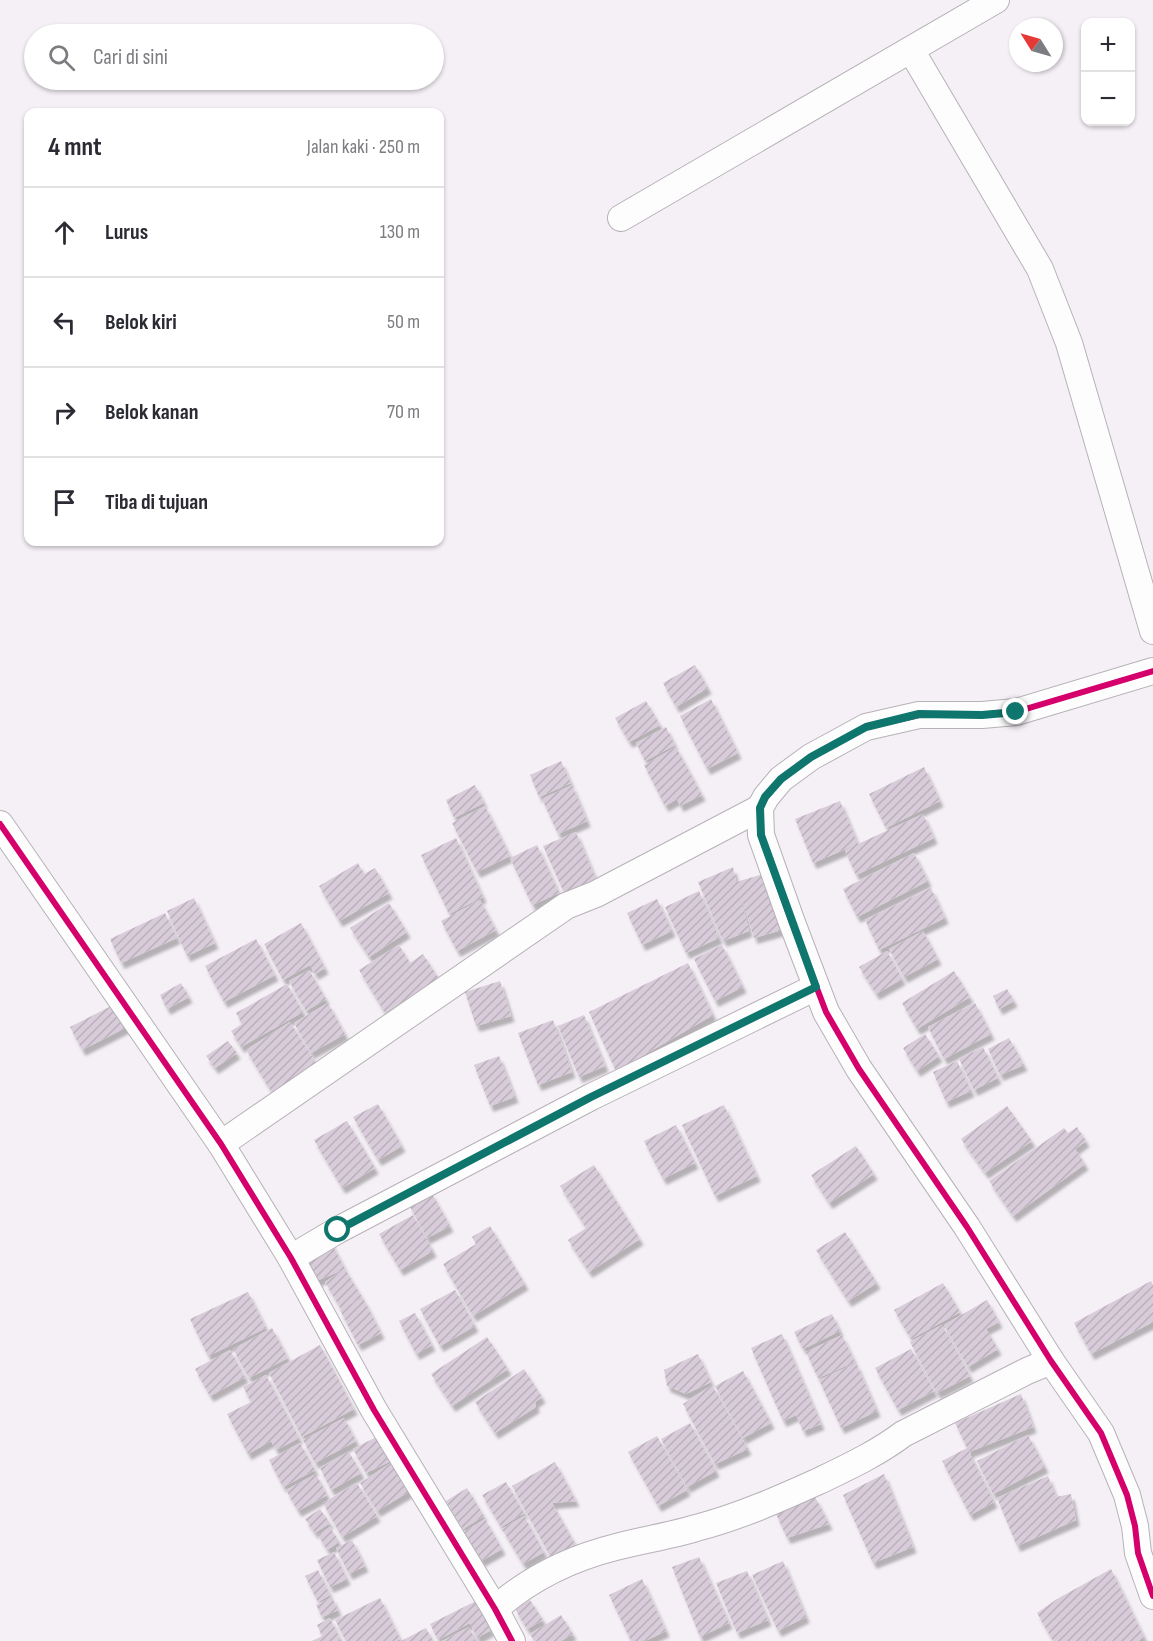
<!DOCTYPE html>
<html lang="id">
<meta charset="utf-8">
<style>
body{margin:0;font-family:"Sofia Sans Condensed",sans-serif;background:#f7f7f7;color:#2b2b33}
.controls{position:absolute;right:18px;top:18px;display:grid;overflow:hidden;border-radius:12px;box-shadow:0 2px 4px #0004}
.controls button{width:54px;height:54px;display:grid;place-items:center;padding:0;border:0;border-bottom:2px solid #e1e1e2;background:#fff;color:#2b2b33;font:30px sans-serif}
.compass{position:absolute;left:1009px;top:18px;width:54px;height:54px;border-radius:50%;background:#fff;box-shadow:0 2px 4px #0004;rotate:307deg}
.stop{position:absolute;width:18px;height:18px;margin:-14px;border:4px solid #0f766e;border-radius:50%;background:#fff}
.stop.end{background:#0f766e;border-color:#fff;box-shadow:0 2px 6px #0008}
.list{margin:0;padding:0;list-style:none}
h2{display:flex;justify-content:space-between;align-items:center;height:78px;margin:0;padding:0 24px;font-size:26px}
h2 small{font-size:20px;font-weight:400;color:#7c7c81}
.list li{display:grid;grid-template-columns:39px 1fr auto;gap:18px;align-items:center;box-sizing:border-box;height:90px;padding:0 24px;border-top:2px solid #e1e1e2}
.list b{display:block;font-size:22px;white-space:nowrap}
.list em{font-size:20px;font-style:normal;color:#7c7c81}
.icon{flex:none;width:33px;height:33px;fill:none;stroke:currentColor;stroke-width:2;stroke-linecap:round;stroke-linejoin:round}
.map{position:relative;flex:none;width:1153px;height:1641px;overflow:hidden}
.search{position:absolute;background:#fff;box-shadow:0 2px 4px #0004;left:24px;top:24px;width:420px;height:66px;display:flex;align-items:center;gap:15px;box-sizing:border-box;padding:0 21px;border-radius:33px;color:#7c7c81;font-size:22px}
.panel{position:absolute;background:#fff;box-shadow:0 2px 4px #0004;left:24px;top:108px;width:420px;height:438px;border-radius:12px}
.map>svg:first-child{display:block}
</style>
<div class="map">
<svg width="1153" height="1641" viewBox="0 0 1153 1641">
<defs>
<pattern id="building-hatch" width="6" height="6" patternUnits="userSpaceOnUse" patternTransform="scale(1.5)"><rect width="6" height="6" fill="#d9ccda"/><path d="M-1 1l2-2M0 6l6-6M5 7l2-2" fill="none" stroke="#bbafbb"/></pattern>
<filter id="shadow"><feDropShadow dx="3.5" dy="6" stdDeviation="1.5" flood-color="#0004"/></filter>
</defs>
<rect width="100%" height="100%" fill="#f5f0f6"/>
<g fill="url(#building-hatch)" filter="url(#shadow)">
<path d="M 695,665 L 708,688 L 676,707 L 663,683 Z"/>
<path d="M 711,699 L 738,753 L 707,769 L 680,716 Z"/>
<path d="M 646,701 L 660,725 L 629,742 L 615,718 Z"/>
<path d="M 666,727 L 675,745 L 645,761 L 636,743 Z"/>
<path d="M 676,747 L 702,795 L 680,806 L 677,799 L 665,806 L 644,765 Z"/>
<path d="M 561,761 L 571,783 L 539,797 L 530,775 Z"/>
<path d="M 924,767 L 940,801 L 886,828 L 869,794 Z"/>
<path d="M 475,785 L 484,803 L 454,818 L 446,800 Z"/>
<path d="M 572,785 L 587,821 L 558,834 L 542,799 Z"/>
<path d="M 840,801 L 858,844 L 923,814 L 934,838 L 856,875 L 845,851 L 855,845 L 813,863 L 795,819 Z"/>
<path d="M 485,806 L 510,856 L 477,872 L 452,823 Z"/>
<path d="M 576,832 L 597,882 L 566,897 L 543,846 Z"/>
<path d="M 456,838 L 483,897 L 449,914 L 421,855 Z"/>
<path d="M 537,845 L 559,893 L 532,905 L 510,858 Z"/>
<path d="M 914,853 L 928,881 L 857,917 L 843,889 Z"/>
<path d="M 358,863 L 364,874 L 375,868 L 389,893 L 339,921 L 319,886 Z"/>
<path d="M 733,867 L 736,882 L 770,872 L 785,929 L 754,938 L 739,890 L 749,931 L 723,941 L 698,882 Z"/>
<path d="M 931,888 L 945,918 L 879,950 L 865,920 Z"/>
<path d="M 699,891 L 719,938 L 686,953 L 665,907 Z"/>
<path d="M 194,898 L 215,943 L 187,956 L 167,911 Z"/>
<path d="M 657,899 L 672,931 L 642,945 L 627,913 Z"/>
<path d="M 480,900 L 496,930 L 457,951 L 441,921 Z"/>
<path d="M 389,903 L 407,932 L 369,957 L 350,928 Z"/>
<path d="M 165,913 L 177,938 L 121,963 L 110,939 Z"/>
<path d="M 301,923 L 325,968 L 315,974 L 310,965 L 283,980 L 264,944 Z"/>
<path d="M 923,931 L 938,959 L 904,977 L 889,949 Z"/>
<path d="M 256,939 L 275,975 L 224,1002 L 205,966 Z"/>
<path d="M 399,945 L 410,963 L 423,954 L 439,979 L 385,1013 L 359,970 Z"/>
<path d="M 722,945 L 743,987 L 715,1001 L 694,959 Z"/>
<path d="M 887,951 L 902,979 L 876,994 L 859,967 Z"/>
<path d="M 688,963 L 713,1015 L 616,1071 L 589,1012 Z"/>
<path d="M 309,970 L 326,999 L 306,1011 L 289,981 Z"/>
<path d="M 954,971 L 970,997 L 917,1029 L 902,1003 Z"/>
<path d="M 500,981 L 511,1016 L 476,1026 L 465,992 Z"/>
<path d="M 181,983 L 189,997 L 167,1009 L 160,995 Z"/>
<path d="M 287,984 L 303,1012 L 241,1047 L 231,1031 L 242,1024 L 236,1013 Z"/>
<path d="M 1007,989 L 1014,1001 L 999,1009 L 993,996 Z"/>
<path d="M 117,1003 L 129,1026 L 82,1050 L 70,1027 Z"/>
<path d="M 328,1003 L 345,1034 L 311,1053 L 294,1023 Z"/>
<path d="M 975,1003 L 991,1034 L 944,1059 L 928,1027 Z"/>
<path d="M 584,1015 L 605,1066 L 579,1077 L 558,1026 Z"/>
<path d="M 553,1020 L 572,1072 L 538,1085 L 518,1033 Z"/>
<path d="M 290,1022 L 319,1068 L 274,1096 L 246,1050 Z"/>
<path d="M 925,1034 L 939,1056 L 917,1071 L 903,1048 Z"/>
<path d="M 1009,1038 L 1024,1065 L 1000,1075 L 988,1049 Z"/>
<path d="M 228,1041 L 237,1053 L 215,1068 L 206,1056 Z"/>
<path d="M 983,1047 L 998,1078 L 974,1090 L 959,1059 Z"/>
<path d="M 499,1056 L 515,1097 L 490,1106 L 474,1065 Z"/>
<path d="M 957,1061 L 971,1091 L 946,1102 L 933,1072 Z"/>
<path d="M 378,1104 L 402,1146 L 378,1160 L 353,1117 Z"/>
<path d="M 724,1105 L 757,1176 L 715,1196 L 682,1125 Z"/>
<path d="M 1007,1106 L 1032,1141 L 985,1173 L 961,1139 Z"/>
<path d="M 347,1121 L 375,1168 L 342,1188 L 314,1140 Z"/>
<path d="M 676,1125 L 695,1163 L 663,1179 L 644,1141 Z"/>
<path d="M 1077,1127 L 1086,1141 L 1075,1149 L 1085,1164 L 1013,1216 L 989,1181 L 1064,1128 L 1068,1133 Z"/>
<path d="M 856,1146 L 874,1174 L 829,1203 L 811,1175 Z"/>
<path d="M 594,1165 L 640,1239 L 589,1272 L 568,1240 L 586,1228 L 560,1186 Z"/>
<path d="M 431,1192 L 450,1226 L 427,1238 L 409,1205 Z"/>
<path d="M 413,1215 L 433,1251 L 400,1270 L 379,1234 Z"/>
<path d="M 490,1226 L 525,1284 L 473,1316 L 443,1264 L 476,1244 L 472,1237 Z"/>
<path d="M 845,1232 L 877,1283 L 848,1301 L 816,1250 Z"/>
<path d="M 330,1240 L 345,1269 L 314,1282 L 300,1258 Z"/>
<path d="M 345,1269 L 362,1297 L 341,1309 L 325,1282 Z"/>
<path d="M 1151,1281 L 1153,1285 L 1153,1322 L 1091,1354 L 1074,1323 Z"/>
<path d="M 943,1283 L 960,1312 L 911,1339 L 894,1310 Z"/>
<path d="M 455,1290 L 475,1326 L 440,1346 L 420,1309 Z"/>
<path d="M 248,1292 L 266,1328 L 208,1356 L 190,1319 Z"/>
<path d="M 363,1298 L 381,1333 L 358,1345 L 340,1310 Z"/>
<path d="M 987,1300 L 999,1322 L 986,1329 L 998,1349 L 968,1367 L 944,1325 Z"/>
<path d="M 415,1313 L 432,1345 L 416,1354 L 399,1321 Z"/>
<path d="M 832,1314 L 840,1331 L 803,1349 L 794,1332 Z"/>
<path d="M 942,1325 L 970,1376 L 937,1393 L 910,1342 Z"/>
<path d="M 272,1328 L 288,1358 L 249,1378 L 233,1349 Z"/>
<path d="M 782,1334 L 821,1424 L 803,1431 L 796,1415 L 783,1421 L 751,1348 Z"/>
<path d="M 842,1335 L 855,1362 L 818,1378 L 806,1352 Z"/>
<path d="M 487,1337 L 508,1369 L 452,1406 L 431,1374 Z"/>
<path d="M 320,1345 L 354,1409 L 302,1437 L 269,1373 Z"/>
<path d="M 911,1349 L 934,1391 L 898,1410 L 875,1368 Z"/>
<path d="M 230,1350 L 245,1377 L 210,1396 L 195,1369 Z"/>
<path d="M 698,1354 L 711,1382 L 686,1394 L 667,1386 L 664,1370 Z"/>
<path d="M 856,1363 L 877,1411 L 841,1428 L 819,1380 Z"/>
<path d="M 524,1369 L 542,1397 L 535,1402 L 536,1407 L 495,1433 L 475,1402 Z"/>
<path d="M 743,1371 L 771,1423 L 743,1438 L 715,1386 Z"/>
<path d="M 266,1375 L 299,1438 L 276,1450 L 271,1441 L 248,1454 L 227,1414 L 251,1402 L 243,1387 Z"/>
<path d="M 712,1385 L 748,1449 L 715,1464 L 683,1404 Z"/>
<path d="M 1021,1394 L 1033,1427 L 969,1452 L 994,1502 L 970,1515 L 942,1461 L 967,1448 L 955,1423 Z"/>
<path d="M 344,1418 L 356,1441 L 315,1463 L 303,1440 Z"/>
<path d="M 690,1423 L 716,1471 L 687,1487 L 661,1439 Z"/>
<path d="M 380,1435 L 393,1460 L 366,1473 L 353,1449 Z"/>
<path d="M 1028,1435 L 1045,1467 L 993,1494 L 977,1461 Z"/>
<path d="M 657,1436 L 687,1490 L 658,1506 L 628,1452 Z"/>
<path d="M 300,1443 L 315,1470 L 283,1487 L 269,1460 Z"/>
<path d="M 349,1452 L 361,1473 L 331,1490 L 320,1468 Z"/>
<path d="M 394,1461 L 412,1490 L 377,1511 L 360,1483 Z"/>
<path d="M 555,1462 L 576,1501 L 552,1503 L 579,1551 L 555,1565 L 512,1486 Z"/>
<path d="M 316,1474 L 327,1495 L 298,1511 L 286,1490 Z"/>
<path d="M 884,1474 L 913,1547 L 873,1563 L 843,1495 Z"/>
<path d="M 1048,1476 L 1056,1497 L 1071,1494 L 1076,1520 L 1017,1546 L 997,1498 Z"/>
<path d="M 506,1482 L 524,1513 L 501,1527 L 482,1495 Z"/>
<path d="M 357,1483 L 377,1516 L 342,1537 L 323,1503 Z"/>
<path d="M 467,1488 L 484,1516 L 463,1529 L 446,1501 Z"/>
<path d="M 815,1497 L 829,1524 L 787,1538 L 776,1514 Z"/>
<path d="M 320,1509 L 330,1523 L 315,1533 L 305,1519 Z"/>
<path d="M 524,1516 L 544,1552 L 523,1564 L 502,1529 Z"/>
<path d="M 485,1519 L 502,1549 L 481,1561 L 464,1532 Z"/>
<path d="M 330,1527 L 339,1542 L 327,1550 L 318,1535 Z"/>
<path d="M 352,1540 L 365,1566 L 349,1574 L 336,1548 Z"/>
<path d="M 334,1552 L 347,1579 L 330,1587 L 317,1560 Z"/>
<path d="M 699,1557 L 729,1623 L 700,1637 L 672,1567 Z"/>
<path d="M 783,1561 L 806,1617 L 778,1631 L 752,1575 Z"/>
<path d="M 1111,1569 L 1144,1637 L 1138,1641 L 1053,1641 L 1037,1613 L 1057,1599 Z"/>
<path d="M 318,1570 L 330,1595 L 318,1602 L 305,1576 Z"/>
<path d="M 747,1571 L 768,1620 L 737,1633 L 716,1583 Z"/>
<path d="M 642,1579 L 666,1631 L 645,1641 L 631,1641 L 609,1595 Z"/>
<path d="M 332,1597 L 338,1610 L 322,1617 L 316,1605 Z"/>
<path d="M 380,1598 L 400,1639 L 396,1641 L 346,1641 L 335,1620 Z"/>
<path d="M 530,1600 L 543,1620 L 527,1629 L 515,1609 Z"/>
<path d="M 476,1601 L 491,1630 L 477,1638 L 470,1623 L 438,1640 L 430,1624 Z"/>
<path d="M 561,1615 L 573,1634 L 561,1641 L 534,1641 L 530,1634 Z"/>
<path d="M 330,1618 L 341,1641 L 312,1641 L 322,1636 L 317,1625 Z"/>
<path d="M 469,1627 L 476,1641 L 442,1641 Z"/>
<path d="M 426,1628 L 433,1641 L 401,1641 Z"/>
</g>
<g fill="none" stroke-linecap="round" stroke-linejoin="round">
<g stroke="#b6b2b7" stroke-width="28">
<g id="minor">
<path d="M 911,50 L 1040,269 L 1069,343 L 1153,631"/>
<path d="M 621,218 L 996,0"/>
<path d="M 1153,671 L 1016,712 L 982,715 L 919,715 L 866,727 L 811,757 L 781,779 L 766,797 L 760,808 L 761,835 L 791,920 L 826,1012 L 859,1069 L 967,1227 L 1051,1361 L 1101,1433 L 1127,1495 L 1135,1526 L 1138,1553 L 1153,1596"/>
<path d="M 0,824 L 221,1144 L 291,1258 L 374,1410 L 495,1609 L 512,1641"/>
<path d="M 221,1144 L 566,906 L 596,894 L 760,808"/>
<path d="M 291,1258 L 338,1230 L 591,1097 L 816,987"/>
<path d="M 495,1609 C 529,1579 572,1558 616,1547 C 642,1540 670,1536 696,1528 C 739,1517 779,1499 819,1481 C 848,1467 878,1453 903,1434 L 1027,1371 L 1051,1361"/>
</g>
</g>
<use href="#minor" stroke="#fefdfe" stroke-width="26"/>
<g stroke="#fff" stroke-width="10">
<g id="cycleway">
<path d="M 1153,671 L 1016,712 L 982,715 L 919,715 L 866,727 L 811,757 L 781,779 L 766,797 L 760,808 L 761,835 L 791,920 L 826,1012 L 859,1069 L 967,1227 L 1051,1361 L 1101,1433 L 1127,1495 L 1135,1526 L 1138,1553 L 1153,1596"/>
<path d="M 0,824 L 221,1144 L 291,1258 L 374,1410 L 495,1609 L 512,1641"/>
</g>
</g>
<use href="#cycleway" stroke="#d6006c" stroke-width="6"/>
</g>
<g fill="none" stroke-linecap="round" stroke-linejoin="round">
<path stroke="#0f766e" stroke-width="8" d="M 338,1230 L 591,1097 L 816,987 L 761,835 L 760,808 L 765,797 L 781,779 L 811,757 L 866,727 L 919,714 L 982,715 L 1016,712"/>
</g>
</svg>
<div class="controls">
<button>+</button>
<button>−</button>
</div>
<svg class="compass" viewBox="-18 -18 36 36"><path d="M0-13l5 13h-10z" fill="#e53935"/><path d="M0 13l5-13h-10z" fill="#7c7c81"/></svg>
<div class="stop" style="left:338px;top:1230px"></div>
<div class="stop end" style="left:1016px;top:712px"></div>
<div class="search"><svg class="icon" aria-label="search" viewBox="0 0 24 24"><circle cx="10" cy="10" r="6"/><path d="M15 15l6 6"/></svg>Cari di sini</div>
<section class="panel">
<h2>4 mnt<small>Jalan kaki · 250 m</small></h2>
<ul class="list">
<li><svg class="icon" aria-label="ahead" viewBox="0 0 24 24"><path d="M12 20V5M6 11l6-6 6 6"/></svg><div><b>Lurus</b></div><em>130 m</em></li>
<li><svg class="icon" aria-label="left" viewBox="0 0 24 24"><path d="M17 20v-9H6M10 6l-5 5 5 5"/></svg><div><b>Belok kiri</b></div><em>50 m</em></li>
<li><svg class="icon" aria-label="right" viewBox="0 0 24 24"><path d="M7 20v-9h11M14 6l5 5-5 5"/></svg><div><b>Belok kanan</b></div><em>70 m</em></li>
<li><svg class="icon" aria-label="arrive" viewBox="0 0 24 24"><path d="M6 21V4h12l-3 4 3 4H6"/></svg><div><b>Tiba di tujuan</b></div></li>
</ul>
</section>
</div>
